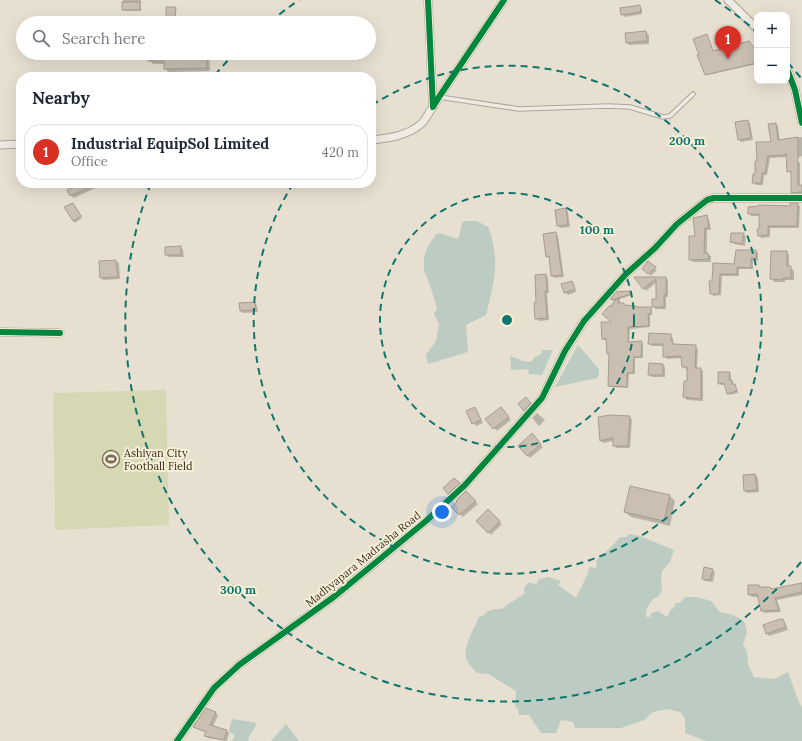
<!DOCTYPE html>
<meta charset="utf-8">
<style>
body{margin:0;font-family:Lora,serif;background:#f6f6f7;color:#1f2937}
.controls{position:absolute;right:12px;top:12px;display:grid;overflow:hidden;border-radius:8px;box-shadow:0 4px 16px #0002}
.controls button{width:36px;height:36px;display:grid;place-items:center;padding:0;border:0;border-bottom:1px solid #e0e1e3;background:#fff;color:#1f2937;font:20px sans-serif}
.you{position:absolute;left:442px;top:512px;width:14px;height:14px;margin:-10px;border:3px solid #fff;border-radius:50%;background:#1a73e8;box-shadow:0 0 0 6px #1a73e833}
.badge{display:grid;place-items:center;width:26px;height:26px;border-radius:50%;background:#d93025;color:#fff;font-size:13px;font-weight:700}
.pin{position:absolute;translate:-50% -33px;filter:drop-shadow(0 1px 2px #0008)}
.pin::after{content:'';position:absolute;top:21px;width:14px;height:12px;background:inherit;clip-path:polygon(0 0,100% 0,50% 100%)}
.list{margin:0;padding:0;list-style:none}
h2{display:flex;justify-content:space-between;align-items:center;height:52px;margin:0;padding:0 16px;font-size:17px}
h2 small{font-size:13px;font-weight:400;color:#747a83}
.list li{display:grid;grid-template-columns:26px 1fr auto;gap:12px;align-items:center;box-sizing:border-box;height:56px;margin:0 8px 8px;padding:0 8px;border:1px solid #e0e1e3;border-radius:16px}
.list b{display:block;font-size:15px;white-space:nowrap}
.list p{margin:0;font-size:13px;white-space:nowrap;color:#747a83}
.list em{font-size:13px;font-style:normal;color:#747a83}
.icon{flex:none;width:22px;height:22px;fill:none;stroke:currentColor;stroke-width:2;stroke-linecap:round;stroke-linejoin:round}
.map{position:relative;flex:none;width:802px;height:741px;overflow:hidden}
.search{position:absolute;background:#fff;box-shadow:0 4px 16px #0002;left:16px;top:16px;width:360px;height:44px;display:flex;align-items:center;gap:10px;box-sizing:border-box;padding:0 14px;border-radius:22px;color:#747a83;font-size:15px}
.panel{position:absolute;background:#fff;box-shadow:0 4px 16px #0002;left:16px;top:72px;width:360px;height:116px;border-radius:16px}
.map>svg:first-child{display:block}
</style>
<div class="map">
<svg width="802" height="741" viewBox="0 0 802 741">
<rect width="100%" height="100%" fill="#e7e0d1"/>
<path fill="#d6d7b3" d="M 166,390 L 169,525 L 55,530 L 53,393 Z"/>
<g fill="#bcccc2">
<path d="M 464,221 L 477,221 L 488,227 C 501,259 494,283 486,315 L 466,325 L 468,352 L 428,364 L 426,355 L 436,341 L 439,324 L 434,314 L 437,308 L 430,285 L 424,271 L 424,258 L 427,248 L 436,234 L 440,233 L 457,239 L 459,237 L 462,223 Z"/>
<path d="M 578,345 L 599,369 L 599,375 L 597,378 L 555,387 Z"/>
<path d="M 542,350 L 553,350 L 542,375 L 529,374 L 528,369 L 511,370 L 510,356 L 523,361 L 531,362 L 535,357 L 541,354 Z"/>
<path d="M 629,534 L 640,536 L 674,550 L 670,562 L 662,571 L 661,578 L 662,590 L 659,596 L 653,599 L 648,606 L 646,611 L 646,617 L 650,617 L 651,613 L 658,611 L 667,617 L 671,609 L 673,609 L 676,603 L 680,603 L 685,597 L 697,597 L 711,601 L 720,612 L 733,615 L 744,621 L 747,632 L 743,644 L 747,651 L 748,664 L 754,677 L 774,679 L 788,672 L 798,700 L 802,708 L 802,741 L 706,741 L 685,733 L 685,718 L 680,712 L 667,709 L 653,712 L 644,720 L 621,728 L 575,728 L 573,722 L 561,720 L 556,733 L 541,733 L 529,715 L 519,715 L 518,709 L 515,706 L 516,691 L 488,674 L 477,673 C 473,668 467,663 466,657 C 463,648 475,626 479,617 L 483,616 L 488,611 L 494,609 L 501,609 L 524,594 L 524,588 L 528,583 L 532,583 L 536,585 L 539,579 L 548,577 L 561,581 L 558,585 L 576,598 L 588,573 L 589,567 L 592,567 L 595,569 L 597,566 L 596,561 L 613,545 L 620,537 L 626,537 Z"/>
<path d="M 232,719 L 257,723 L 248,739 L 249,741 L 232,741 L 235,736 L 229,731 Z"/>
<path d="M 286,724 L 299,741 L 271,741 Z"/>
</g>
<g fill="#0003">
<path d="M 123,0 L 141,0 L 141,11 L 125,11 L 123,9 Z"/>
<path d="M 639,6 L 642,9 L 642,14 L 625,17 L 622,14 Z"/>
<path d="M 167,8 L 176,9 L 176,19 L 168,20 L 169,23 L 161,23 L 161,18 L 165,17 L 167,19 Z"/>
<path d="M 187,20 L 199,20 L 201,23 L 187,23 Z"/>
<path d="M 646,32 L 649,35 L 649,44 L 629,45 L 627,43 Z"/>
<path d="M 707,35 L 714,52 L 757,52 L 757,64 L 707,75 L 700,55 Z"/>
<path d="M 149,53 L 209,53 L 210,71 L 168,72 L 165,68 L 165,64 L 153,64 L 149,60 Z"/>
<path d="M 747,121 L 750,123 L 753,140 L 741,142 L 739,139 Z"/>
<path d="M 775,124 L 778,126 L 780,141 L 802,137 L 802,156 L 790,160 L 787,157 L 770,158 L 767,175 L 764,175 L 763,185 L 756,185 L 753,182 L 756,175 L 758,162 L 772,143 Z"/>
<path d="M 797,161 L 800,163 L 800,186 L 802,186 L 802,195 L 794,195 L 792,193 L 792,173 L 788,171 Z"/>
<path d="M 85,183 L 92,183 L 95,188 L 74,198 L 71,195 Z"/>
<path d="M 116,183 L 133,183 L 134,188 L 119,188 L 117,186 Z"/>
<path d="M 797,204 L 800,206 L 799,228 L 770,228 L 770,237 L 761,238 L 759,235 L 760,216 L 751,216 L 749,213 L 791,207 Z"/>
<path d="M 75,206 L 82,218 L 75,223 L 73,221 Z"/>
<path d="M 566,209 L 568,212 L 570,227 L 560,228 L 558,225 Z"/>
<path d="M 706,216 L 709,219 L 711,230 L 707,230 L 707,254 L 711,256 L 711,262 L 693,262 L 690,259 L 696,237 Z"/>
<path d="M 555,233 L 558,236 L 564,277 L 554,278 L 552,276 L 550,259 L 547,256 Z"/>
<path d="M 744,234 L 746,237 L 745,246 L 734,244 L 731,241 Z"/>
<path d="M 181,247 L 183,250 L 184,257 L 169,257 L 166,255 Z"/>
<path d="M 756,251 L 758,253 L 758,261 L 753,260 L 753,269 L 739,269 L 739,276 L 722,276 L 721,295 L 713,296 L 711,293 L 714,264 L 735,265 Z"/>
<path d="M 787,252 L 789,255 L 789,268 L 794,270 L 794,280 L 785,280 L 785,282 L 774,282 L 772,279 Z"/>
<path d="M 116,261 L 119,263 L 120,279 L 103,280 L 101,277 Z"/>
<path d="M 648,263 L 657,270 L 651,276 L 643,269 Z"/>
<path d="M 546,275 L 548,278 L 549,293 L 547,293 L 549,320 L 539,321 L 536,318 L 537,303 Z"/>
<path d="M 636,278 L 666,278 L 668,280 L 668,297 L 666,297 L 666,309 L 655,309 L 653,306 L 657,300 L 657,282 L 646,291 Z"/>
<path d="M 571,282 L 574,284 L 576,292 L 568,295 L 565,292 Z"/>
<path d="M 630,292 L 632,295 L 620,299 L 620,304 L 624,304 L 625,306 L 636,308 L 650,308 L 652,309 L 652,315 L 650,315 L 650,327 L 630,329 L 629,343 L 642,342 L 643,344 L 643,358 L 635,358 L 635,374 L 629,374 L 628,388 L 611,387 L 609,386 L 610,355 L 608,354 L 607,340 L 604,340 L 603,338 L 613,323 L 613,307 L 615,302 L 612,300 Z"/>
<path d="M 255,303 L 257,306 L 258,312 L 243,313 L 241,311 Z"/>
<path d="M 670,335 L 673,338 L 673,343 L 675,345 L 695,346 L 698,349 L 697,369 L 701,369 L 703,371 L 703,401 L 687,400 L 684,397 L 688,382 L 688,369 L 686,369 L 683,367 L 682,358 L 667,359 L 664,356 L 664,346 L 652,346 L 649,344 Z"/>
<path d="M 663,365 L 665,367 L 665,377 L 652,377 L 649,374 Z"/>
<path d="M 729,373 L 731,375 L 731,380 L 733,383 L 733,385 L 736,386 L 738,393 L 729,395 L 725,385 L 721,385 L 719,383 Z"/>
<path d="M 526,398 L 533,406 L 527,412 L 520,404 Z"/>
<path d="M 475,408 L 483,423 L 476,426 L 467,411 Z"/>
<path d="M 503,411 L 511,420 L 497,431 L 487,419 Z"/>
<path d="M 537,413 L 545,420 L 539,426 L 532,418 Z"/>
<path d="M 629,417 L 632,419 L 630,448 L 617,448 L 614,446 L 614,441 L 603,443 L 601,440 Z"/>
<path d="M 532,435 L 543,447 L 530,458 L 519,446 Z"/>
<path d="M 755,475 L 758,478 L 759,492 L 747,493 L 745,491 Z"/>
<path d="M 454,479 L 461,486 L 451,495 L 444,488 Z"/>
<path d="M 466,492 L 478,504 L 463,517 L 453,507 Z"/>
<path d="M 670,496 L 675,501 L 670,526 L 631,517 L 625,512 Z"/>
<path d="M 488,510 L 502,524 L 491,535 L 477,521 Z"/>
<path d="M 712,570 L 715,572 L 713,582 L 705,581 L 703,578 Z"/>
<path d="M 802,584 L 802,595 L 777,600 L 781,612 L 765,613 L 762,611 L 759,597 L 752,597 L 749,594 L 759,586 L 761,588 L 770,588 L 772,590 Z"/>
<path d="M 783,620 L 785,623 L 788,630 L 769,636 L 767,633 Z"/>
<path d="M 216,713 L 218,715 L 213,727 L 227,731 L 229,733 L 227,741 L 208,738 L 206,735 L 207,733 L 197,729 L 194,727 Z"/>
</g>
<g fill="#cbbfb2" stroke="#a89c90">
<rect x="122" y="2" width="18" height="8"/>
<path d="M 640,5 L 641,12 L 621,15 L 620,8 Z"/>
<path d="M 166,7 L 176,7 L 175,19 L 166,19 Z"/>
<path d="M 646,31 L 647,41 L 626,43 L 625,33 Z"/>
<path d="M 707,34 L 713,51 L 749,41 L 757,51 L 757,63 L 705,75 L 697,55 L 699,55 L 693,39 Z"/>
<path d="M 148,53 L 207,53 L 207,68 L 164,69 L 164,61 L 148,61 Z"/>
<path d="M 748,120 L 751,138 L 738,140 L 735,122 Z"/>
<path d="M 776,123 L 778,140 L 798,137 L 798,185 L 802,185 L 802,192 L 791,193 L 791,171 L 787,172 L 786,154 L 781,156 L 781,155 L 768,156 L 765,173 L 762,173 L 761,183 L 752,183 L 753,174 L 755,174 L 755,161 L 757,161 L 756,142 L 771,142 L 768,124 Z"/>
<path d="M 82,183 L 98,183 L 70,196 L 67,190 Z"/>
<path d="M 73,203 L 81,216 L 73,221 L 64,207 Z"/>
<path d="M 790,203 L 798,203 L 797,226 L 768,226 L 768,235 L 758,236 L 757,229 L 759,229 L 759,214 L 748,214 L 748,207 L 759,206 L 759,205 L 790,206 Z"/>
<path d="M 566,208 L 568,225 L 557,226 L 555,210 Z"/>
<path d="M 707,215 L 709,228 L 705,228 L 704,253 L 708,253 L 709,259 L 689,260 L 689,236 L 695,236 L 693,218 Z"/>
<path d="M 556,232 L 562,275 L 551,276 L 549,256 L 546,257 L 543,234 Z"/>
<path d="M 731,233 L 744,233 L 742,244 L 730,242 Z"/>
<path d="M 181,246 L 181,255 L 165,255 L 165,247 Z"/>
<path d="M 736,250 L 756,250 L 756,259 L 751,258 L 751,268 L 737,267 L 737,274 L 720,274 L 719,294 L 710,294 L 709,281 L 712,281 L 713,263 L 734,264 Z"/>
<path d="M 771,251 L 787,251 L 787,266 L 791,266 L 791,278 L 783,278 L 783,280 L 770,279 Z"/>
<path d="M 116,260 L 118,277 L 100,278 L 99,261 Z"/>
<path d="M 648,261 L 656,267 L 648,274 L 642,269 Z"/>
<path d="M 546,274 L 547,291 L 545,291 L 547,318 L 535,319 L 534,303 L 536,302 L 535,275 Z"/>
<path d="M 634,277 L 666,277 L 666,295 L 664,295 L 664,307 L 652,307 L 652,299 L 656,299 L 656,279 L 643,289 Z"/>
<path d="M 572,281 L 575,289 L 564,293 L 561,284 Z"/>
<path d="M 630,291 L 631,294 L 618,298 L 618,303 L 624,303 L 624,305 L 636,306 L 636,307 L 651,307 L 651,314 L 648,314 L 649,326 L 628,327 L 628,342 L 642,341 L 641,357 L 634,357 L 633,373 L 627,373 L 627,387 L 608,386 L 609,354 L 607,354 L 606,339 L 602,339 L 601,322 L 611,322 L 602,314 L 609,306 L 612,306 L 612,304 L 618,298 L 611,300 L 611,298 L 616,292 Z"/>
<path d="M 255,302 L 256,310 L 240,311 L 239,303 Z"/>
<path d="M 649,333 L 671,334 L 671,341 L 673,341 L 673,344 L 696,345 L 695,368 L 701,368 L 701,399 L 683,397 L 684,381 L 687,381 L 687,367 L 682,367 L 681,356 L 663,357 L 663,344 L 648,344 Z"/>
<path d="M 649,363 L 663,364 L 663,375 L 648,375 Z"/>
<path d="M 718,372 L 730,372 L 729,380 L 732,380 L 732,384 L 735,384 L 737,391 L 727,394 L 724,383 L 718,384 Z"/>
<path d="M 526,397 L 531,403 L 524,411 L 518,404 Z"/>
<path d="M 475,407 L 481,420 L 472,424 L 466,411 Z"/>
<path d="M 501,407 L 509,417 L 493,429 L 485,419 Z"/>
<path d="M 610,415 L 630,416 L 628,446 L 613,446 L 613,438 L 600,441 L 598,417 Z"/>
<path d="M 532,433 L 541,444 L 527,456 L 518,446 Z"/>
<path d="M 755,474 L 757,490 L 744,491 L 743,475 Z"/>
<path d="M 454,478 L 460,483 L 448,494 L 443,488 Z"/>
<path d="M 630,486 L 670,495 L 664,521 L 624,512 Z"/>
<path d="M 466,491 L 476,501 L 459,515 L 451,507 L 457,502 L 456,501 Z"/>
<path d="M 488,509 L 500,521 L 488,533 L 476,521 Z"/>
<path d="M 704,567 L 713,569 L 710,580 L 702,579 Z"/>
<path d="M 802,583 L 802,592 L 775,598 L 779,610 L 761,611 L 757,594 L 748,595 L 748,585 L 759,585 L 759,587 L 770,587 L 771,589 Z"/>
<path d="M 780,619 L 783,619 L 786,627 L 766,634 L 763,625 Z"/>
<path d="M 206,708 L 216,712 L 210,725 L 227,730 L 224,740 L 204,736 L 206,732 L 193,727 Z"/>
</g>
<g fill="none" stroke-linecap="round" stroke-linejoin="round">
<g stroke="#ada599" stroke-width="5.5">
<path id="lane" d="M 439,97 L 519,109 L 608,106 L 630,107 L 663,117 L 670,116 L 693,94"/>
</g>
<g stroke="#ada599" stroke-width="9">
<g id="street">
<path d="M 428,0 L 433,107 L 439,97 L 504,0"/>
<path d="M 728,0 L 757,29"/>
<path d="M 787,69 L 795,90 L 802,123"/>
<path d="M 371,140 C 389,138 408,136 422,123 C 426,119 429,112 433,107"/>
<path d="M 0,145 L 21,144"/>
<path d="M 0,332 L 60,333"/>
<path d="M 177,741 L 214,688 L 239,665 L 335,596 L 426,521 L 465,485 L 542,398 L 565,351 L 584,321 L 626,274 L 655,248 L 677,224 L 707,200 L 714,198 L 802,198"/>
</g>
</g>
<use href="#lane" stroke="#efebe3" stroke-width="3.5"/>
<use href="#street" stroke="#efebe3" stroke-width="7"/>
<g stroke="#f7eed8" stroke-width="8">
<g id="cycleway">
<path d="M 428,0 L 433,107 L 439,97 L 504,0"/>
<path d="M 787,69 L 795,90 L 802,123"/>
<path d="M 0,332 L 60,333"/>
<path d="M 177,741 L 214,688 L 239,665 L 335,596 L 426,521 L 465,485 L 542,398 L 565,351 L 584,321 L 626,274 L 655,248 L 677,224 L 707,200 L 714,198 L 802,198"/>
</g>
</g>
<use href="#cycleway" stroke="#00873e" stroke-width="6"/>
</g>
<g fill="none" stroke="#0f766e" stroke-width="2" stroke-dasharray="7 5">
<circle cx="507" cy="320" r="127"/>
<path d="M372 105A254 254 0 1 1 293 184"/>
<path d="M801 562A381 381 0 0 1 151 183M215 75A381 381 0 0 1 233 55M270 22A381 381 0 0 1 299 0M715 0A381 381 0 0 1 757 32M788 63A381 381 0 0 1 801 78"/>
</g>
<defs>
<g id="stadium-ring" transform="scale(0.9)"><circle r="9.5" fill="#f7eed8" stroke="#786c5e" stroke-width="1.5"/><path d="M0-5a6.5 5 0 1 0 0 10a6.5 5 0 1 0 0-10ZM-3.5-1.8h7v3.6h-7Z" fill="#786c5e"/></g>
</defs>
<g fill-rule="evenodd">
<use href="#stadium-ring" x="111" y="459"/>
</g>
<g text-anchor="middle" stroke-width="4" stroke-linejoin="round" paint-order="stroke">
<g font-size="11" fill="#3d2e20" stroke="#f7eed8" text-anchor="start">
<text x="124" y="457">Ashiyan City<tspan x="124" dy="13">Football Field</tspan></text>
</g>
<g font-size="11" fill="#3d2e20" stroke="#f7eed8">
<text transform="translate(363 559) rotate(-39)" y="4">Madhyapara Madrasha Road</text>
</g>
</g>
<circle cx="507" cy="320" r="6" fill="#0f766e" stroke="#f7eed8" stroke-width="2"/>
<g font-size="12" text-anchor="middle" font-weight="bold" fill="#0f766e" stroke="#f7eed8" stroke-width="4" stroke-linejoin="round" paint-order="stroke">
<text x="687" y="145">200 m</text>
<text x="597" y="234">100 m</text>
<text x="238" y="594">300 m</text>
</g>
</svg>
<div class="controls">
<button>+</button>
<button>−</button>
</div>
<div class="you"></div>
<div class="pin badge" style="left:728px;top:59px">1</div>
<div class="search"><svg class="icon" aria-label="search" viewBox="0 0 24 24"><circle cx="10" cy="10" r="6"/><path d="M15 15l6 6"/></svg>Search here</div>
<section class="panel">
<h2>Nearby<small></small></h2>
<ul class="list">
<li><span class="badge">1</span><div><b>Industrial EquipSol Limited</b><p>Office</p></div><em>420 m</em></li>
</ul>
</section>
</div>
